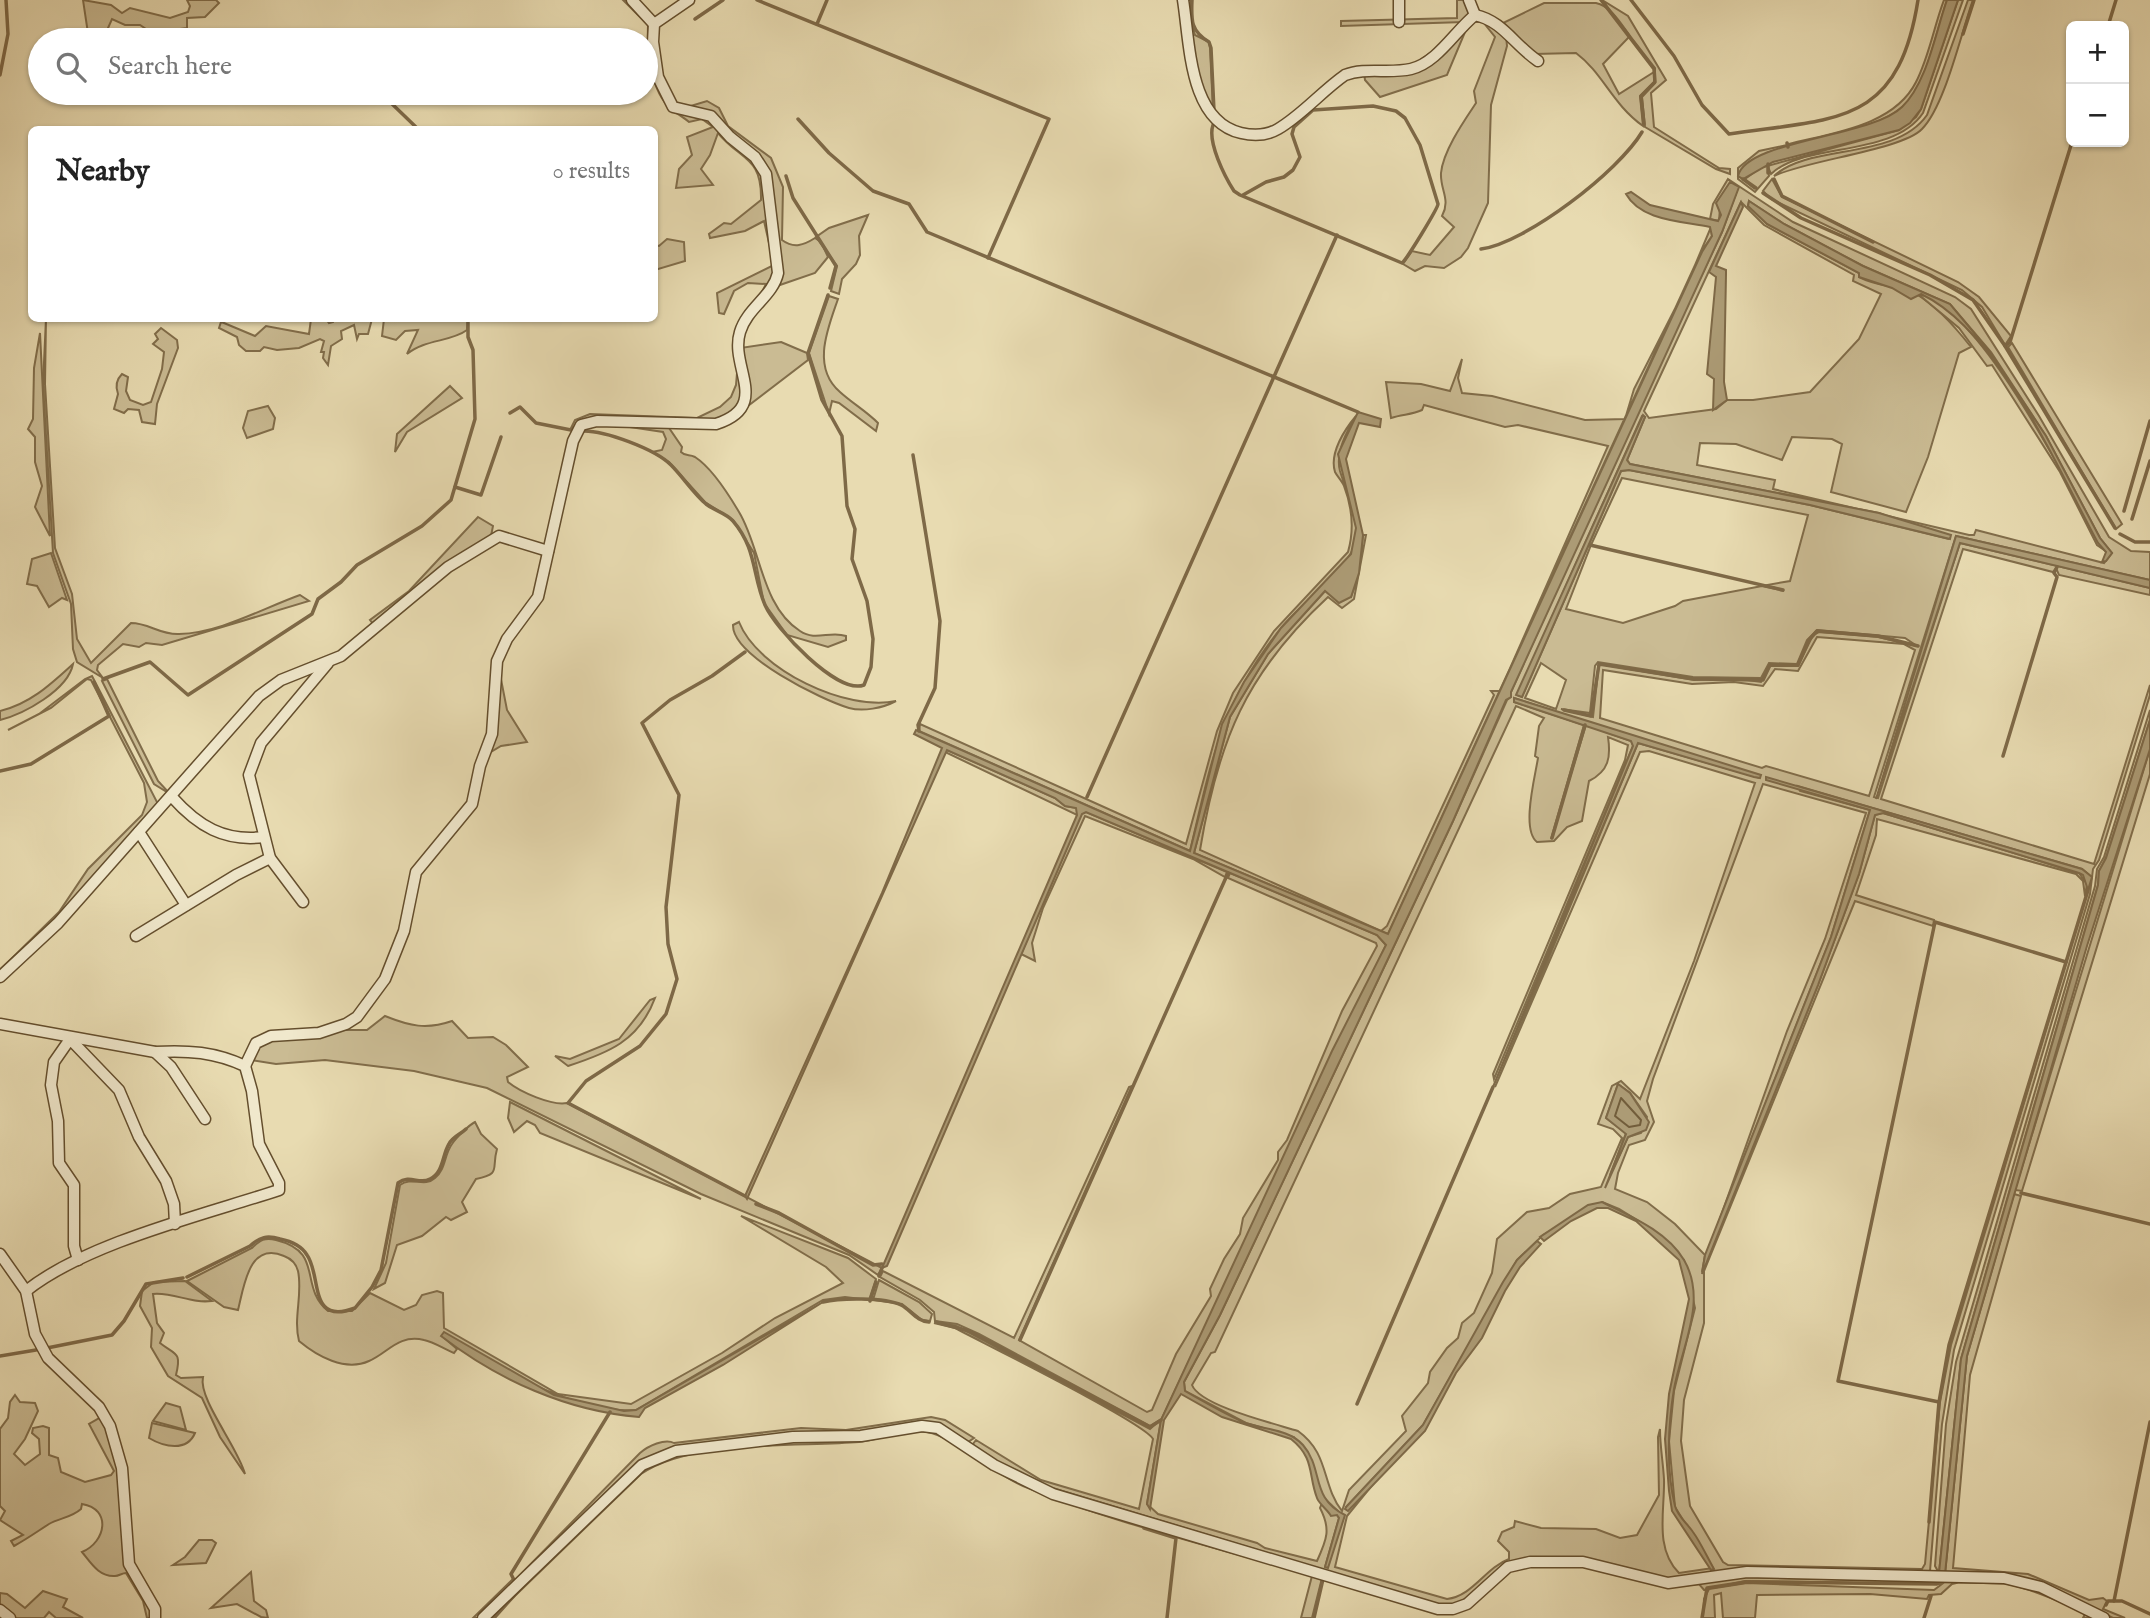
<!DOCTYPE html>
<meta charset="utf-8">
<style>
body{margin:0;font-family:"IM FELL English",serif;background:#f2f2f2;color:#222}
.controls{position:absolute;right:21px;top:21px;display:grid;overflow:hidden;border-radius:10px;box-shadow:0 2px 5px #0004}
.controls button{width:63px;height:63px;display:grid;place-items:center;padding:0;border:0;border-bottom:2px solid #e0e0e0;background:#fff;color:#222;font:35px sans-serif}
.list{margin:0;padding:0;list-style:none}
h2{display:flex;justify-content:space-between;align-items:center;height:91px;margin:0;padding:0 28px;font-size:30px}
h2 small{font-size:23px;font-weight:400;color:#767676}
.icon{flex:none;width:38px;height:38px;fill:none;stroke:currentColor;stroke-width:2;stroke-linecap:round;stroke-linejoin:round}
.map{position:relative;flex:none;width:2150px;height:1618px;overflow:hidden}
.search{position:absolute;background:#fff;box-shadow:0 2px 5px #0004;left:28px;top:28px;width:630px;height:77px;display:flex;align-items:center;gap:18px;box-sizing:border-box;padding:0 24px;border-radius:38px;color:#767676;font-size:26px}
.panel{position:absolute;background:#fff;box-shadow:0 2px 5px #0004;left:28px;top:126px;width:630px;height:196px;border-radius:10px}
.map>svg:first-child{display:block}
</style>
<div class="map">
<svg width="2150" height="1618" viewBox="0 0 2150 1618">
<rect width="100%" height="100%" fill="#e8dbb1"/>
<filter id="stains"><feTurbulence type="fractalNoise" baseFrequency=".00286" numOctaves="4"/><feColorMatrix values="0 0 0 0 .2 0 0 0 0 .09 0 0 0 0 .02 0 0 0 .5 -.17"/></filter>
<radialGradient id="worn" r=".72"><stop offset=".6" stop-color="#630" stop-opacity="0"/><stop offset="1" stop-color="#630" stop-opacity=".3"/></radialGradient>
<g fill="#cabb93" stroke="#816d4a" stroke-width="2" fill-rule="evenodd">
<path d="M 83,0 L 111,5 L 122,13 L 130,8 L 170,18 L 188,12 L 190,6 L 187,0 L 216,0 L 219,3 L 205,17 L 187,18 L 187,28 L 152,33 L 140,25 L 125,25 L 112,19 L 104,37 L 96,35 L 96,40 L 89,40 Z"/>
<path d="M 623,0 L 629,0 L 651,24 L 650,43 L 673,107 L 711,119 L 763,172 L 776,273 L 762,292 L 766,284 L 748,283 L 734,291 L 724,314 L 719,313 L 717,293 L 774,265 L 764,221 L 745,231 L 710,238 L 709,234 L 724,223 L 731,224 L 761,200 C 762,156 741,161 718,133 L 710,155 L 701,169 L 713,185 L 676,188 L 679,169 L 692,155 L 687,137 L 713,127 L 702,119 L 689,122 C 682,116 673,112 667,105 C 650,86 647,49 648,25 Z"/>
<path d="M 1185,0 L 1191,0 L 1191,19 L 1195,35 L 1209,42 L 1210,48 L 1213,109 L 1202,96 Z"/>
<path d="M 1457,0 L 1464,0 L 1470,16 L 1464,22 L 1341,26 L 1341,21 L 1457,18 Z"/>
<path d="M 1602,0 L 1628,16 L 1666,80 L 1651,93 L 1654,127 L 1719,168 L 1730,169 L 1730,174 L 1716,169 L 1645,127 L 1642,97 L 1655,83 L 1655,68 Z"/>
<path d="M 1944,0 L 1947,0 C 1937,29 1930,66 1915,92 C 1896,127 1826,137 1789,147 L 1789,144 C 1832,133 1894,126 1916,82 C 1929,57 1934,26 1944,0 Z"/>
<path d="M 1958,0 L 1963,0 L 1923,113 C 1893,158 1804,142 1771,174 L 1768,167 L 1769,176 L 1755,192 L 1738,179 L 1738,168 L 1759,151 L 1787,145 L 1787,147 L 1767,153 L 1739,176 L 1755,189 L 1745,179 L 1760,168 L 1899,130 L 1916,117 L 1921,109 Z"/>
<path d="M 1968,0 L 1973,0 C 1961,33 1945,106 1922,129 C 1902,150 1807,160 1774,176 C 1809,143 1895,161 1927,115 Z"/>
<path d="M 1544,3 L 1596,3 C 1611,6 1621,24 1630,36 L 1603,64 L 1619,94 L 1654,72 L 1654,82 L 1640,96 L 1643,126 C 1612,104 1603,73 1576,53 L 1534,54 L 1503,23 Z"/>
<path d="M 1478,18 L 1506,36 L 1507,46 L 1491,105 L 1488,203 L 1468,248 L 1461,257 L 1444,268 L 1425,266 L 1415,271 L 1403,264 L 1412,251 L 1430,255 L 1454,227 L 1442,216 C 1451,199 1440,190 1441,173 C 1443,151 1464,121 1476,103 L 1474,91 L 1495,37 L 1483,22 L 1474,22 L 1465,32 L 1447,75 L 1380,97 L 1365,80 L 1364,73 L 1404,72 Z"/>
<path d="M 707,101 L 719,108 L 728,126 L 771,158 L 783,187 L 782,240 C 794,249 804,245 815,238 L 821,242 L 828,257 L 815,273 L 774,287 L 769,178 L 722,126 L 684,108 Z"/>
<path d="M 1728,179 L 1793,222 L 1955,297 L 1971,309 L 2039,416 L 2109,537 L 2131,551 L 2150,552 L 2150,580 L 1956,536 L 1874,797 L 1878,798 L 1960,543 L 2150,588 L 2150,595 L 2059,575 L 2056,568 L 2053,572 L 1963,549 L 1881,799 L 2094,864 L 2150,685 L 2150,695 L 2099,860 L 2093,869 L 2090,894 L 1954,1350 L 1942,1424 L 1930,1571 L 1668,1579 L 1608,1565 L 1525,1561 L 1469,1597 L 1455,1604 L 1440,1605 L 1026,1480 L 974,1447 L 973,1444 L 976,1440 L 1041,1480 L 1139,1509 L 1153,1439 C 1145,1423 983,1343 955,1328 L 934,1323 L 956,1326 L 970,1333 L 1150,1429 L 1160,1420 L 1150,1426 L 979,1334 L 957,1324 L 935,1321 L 934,1312 L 920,1300 L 880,1277 L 883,1271 L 1014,1338 L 1129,1087 L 1132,1086 L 1019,1340 L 1147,1412 L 1152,1410 L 1176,1354 L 1211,1296 L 1210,1289 L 1224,1259 L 1240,1234 L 1243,1218 L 1278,1160 L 1278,1152 L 1287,1140 L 1342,1011 L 1377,946 L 1376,943 L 1228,878 L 1230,873 L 1377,935 L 1386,945 L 1161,1420 L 1147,1504 L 1158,1514 L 1257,1543 L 1265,1548 L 1317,1561 C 1327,1539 1331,1529 1320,1508 L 1322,1503 L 1331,1515 L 1337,1515 L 1339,1518 L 1325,1567 L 1343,1516 L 1321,1495 L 1312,1464 L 1294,1437 L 1246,1423 L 1185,1391 L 1184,1382 L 1220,1315 L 1453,821 L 1507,700 L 1511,697 L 1511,692 L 1636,415 L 1722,232 L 1738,188 L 1720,208 L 1719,221 L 1710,219 L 1713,204 ZM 1749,201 L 1784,224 L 1863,266 L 1950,304 L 1991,352 L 2046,436 L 2100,538 L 2112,553 L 2104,563 L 1976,530 L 1974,535 L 1969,535 L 1773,489 L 1775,480 L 1697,465 L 1700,443 L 1736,444 L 1782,460 L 1792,437 L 1832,439 L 1842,444 L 1831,492 L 1906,512 L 1928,457 L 1959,353 L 1971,347 C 1956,328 1937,306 1916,294 C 1900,286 1878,287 1859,277 L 1859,273 L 1767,224 L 1748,206 ZM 1741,202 L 1764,225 L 1854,275 L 1853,281 L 1881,294 L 1859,339 L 1810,392 L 1753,400 L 1727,400 L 1716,409 L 1649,418 L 1644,411 ZM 1642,416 L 1645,417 L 1627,460 L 1630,464 L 1879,513 L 1949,539 L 1810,505 L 1629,470 L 1621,471 L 1522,697 L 1517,695 ZM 1622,478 L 1808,515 L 1790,581 L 1767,585 L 1784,591 L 1762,586 L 1683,601 L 1675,606 L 1623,623 L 1566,609 L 1591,545 ZM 1817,630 L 1905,638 L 1917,646 L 1878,637 L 1819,632 L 1813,635 L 1798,666 L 1770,666 L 1761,682 L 1733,678 L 1694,680 L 1599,664 L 1593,717 L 1561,709 L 1590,713 L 1595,666 L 1598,662 L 1693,677 L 1761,678 L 1769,663 L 1797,664 L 1807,640 ZM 1817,637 L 1904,644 L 1915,650 L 1869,796 L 1766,766 L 1762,768 L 1600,718 L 1603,670 L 1692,684 L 1734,682 L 1763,686 L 1775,669 L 1798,671 ZM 1541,663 L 1566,680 L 1556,709 L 1525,698 ZM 1514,698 L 1760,778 L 1638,743 L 1495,1087 L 1640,752 L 1649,751 L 1755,783 L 1694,961 L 1640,1099 L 1621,1081 L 1612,1086 L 1598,1124 L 1613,1129 L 1622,1138 L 1601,1187 L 1570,1194 L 1549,1208 L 1527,1212 L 1497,1239 L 1492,1273 L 1474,1313 L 1462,1323 L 1458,1338 L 1447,1348 L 1430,1372 L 1428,1383 L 1402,1416 L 1406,1431 L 1349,1490 L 1342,1511 C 1321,1484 1330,1454 1298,1431 C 1276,1424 1200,1406 1192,1385 L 1211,1353 L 1215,1352 L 1516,706 L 1544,718 L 1539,726 L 1535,756 L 1538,758 C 1535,777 1521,830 1537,842 L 1554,841 L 1567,827 L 1582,821 L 1589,781 C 1609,771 1611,757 1608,737 L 1628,745 L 1625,760 L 1493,1074 L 1494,1079 L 1633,746 L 1631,741 L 1586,725 L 1551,839 L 1584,725 L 1514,702 ZM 1763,784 L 1866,813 L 1825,939 L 1787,1031 L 1718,1224 L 1831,937 L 1870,810 L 1800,791 L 1798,786 L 2082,869 L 2092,877 L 1951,1345 L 1940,1402 L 1925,1564 L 1922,1569 L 1728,1565 L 1723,1562 L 1690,1506 L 1681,1441 L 1684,1400 L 1704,1323 L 1704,1271 L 1855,901 L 1933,926 L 1934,920 L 1856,895 L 1876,835 L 1877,819 L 2076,874 L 2083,881 L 2085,896 L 2087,884 L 2079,873 L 1883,813 L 1875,815 L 1859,874 L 1818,985 L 1702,1272 L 1705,1255 L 1675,1224 L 1647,1202 L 1615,1189 L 1618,1173 L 1629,1145 L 1645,1140 L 1654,1122 L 1647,1101 L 1653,1079 ZM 1618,1084 L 1630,1093 L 1647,1117 L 1641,1133 L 1628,1137 L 1610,1175 L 1626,1133 L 1606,1118 ZM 1602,1202 L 1619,1209 L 1650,1228 L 1684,1260 L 1695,1308 L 1674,1391 L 1669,1441 L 1675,1507 L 1713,1568 L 1679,1573 C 1654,1548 1665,1510 1664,1479 C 1663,1462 1660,1446 1660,1429 L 1658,1437 L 1659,1495 L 1637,1535 L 1620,1538 L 1596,1529 L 1541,1528 L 1515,1521 L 1514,1527 L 1502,1532 L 1498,1541 L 1509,1552 L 1509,1559 C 1485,1568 1473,1596 1447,1599 L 1335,1567 L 1347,1516 L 1378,1478 L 1355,1505 L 1347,1506 L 1423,1425 L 1517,1260 L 1543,1235 Z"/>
<path d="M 1772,179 L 1782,197 L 1958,282 L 1979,297 L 2011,336 L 2005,345 L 1982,307 L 1962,290 L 1771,199 L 1763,191 Z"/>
<path d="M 868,215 L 859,236 L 860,255 L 856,264 L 842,279 L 839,294 L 831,291 L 837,266 L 816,237 L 829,228 Z"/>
<path d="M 1711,227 L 1712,236 L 1701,252 L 1388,934 L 1194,853 L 1230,717 L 1268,654 L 1325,591 L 1351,597 L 1359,573 L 1363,535 L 1366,535 L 1354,599 L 1342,608 L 1328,597 C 1246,673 1218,741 1200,850 L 1381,931 L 1387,926 L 1494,695 L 1491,691 L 1500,691 L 1608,446 L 1518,425 L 1505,427 L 1424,405 L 1422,410 C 1412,415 1402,414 1391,418 L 1386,382 L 1421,384 L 1450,391 L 1462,359 L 1458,378 L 1462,393 L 1492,396 L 1585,420 L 1625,419 L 1634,389 L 1685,289 Z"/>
<path d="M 667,239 L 684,242 L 685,261 L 655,270 L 655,245 L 659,246 Z"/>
<path d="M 1918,294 C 1972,303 2049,449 2076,497 C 2086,516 2092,537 2107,552 L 2097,545 L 2060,472 L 1992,365 L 1987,366 L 1959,328 Z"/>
<path d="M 829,296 L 838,299 C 828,328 811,367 840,392 C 852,403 866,411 878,423 L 876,431 L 839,403 L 832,401 L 829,414 L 809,353 Z"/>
<path d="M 46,318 L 45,384 L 55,548 L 72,594 L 77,639 L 91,663 L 131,623 C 149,623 160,635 179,634 C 220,633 261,609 300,595 L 309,601 L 162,645 L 146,643 L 139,647 L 123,644 L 98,665 L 97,670 L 103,678 L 77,662 L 73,649 L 71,604 L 53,553 L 43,385 Z"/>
<path d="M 311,319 L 326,319 L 329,323 L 333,322 L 333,319 L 372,319 L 368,334 L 359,334 L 357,339 L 354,325 L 341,331 L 342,339 L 331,346 L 328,365 L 323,358 L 324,352 L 321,352 L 324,341 L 320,339 L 299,348 L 277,350 L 264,347 L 260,351 L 246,351 L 239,345 L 237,337 L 219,328 L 221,322 L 224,323 L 255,336 L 266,326 L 309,334 Z"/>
<path d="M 384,319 L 468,318 L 468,319 L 467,330 C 451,342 425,339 407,354 L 418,330 L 405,331 L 396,340 L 382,336 Z"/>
<path d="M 161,328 L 177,340 L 178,348 L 157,404 L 155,424 L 142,422 L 139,410 L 128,409 L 124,413 L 114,409 L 118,394 C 115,386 116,380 122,374 L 128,377 L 126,391 L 130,400 L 143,405 L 151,402 L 162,369 L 164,352 L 153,344 L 158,339 L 155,334 Z"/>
<path d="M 40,333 L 50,536 L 35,507 L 42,486 L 35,462 L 35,437 L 28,429 L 33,419 L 34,368 Z"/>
<path d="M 781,342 L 807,353 L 808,360 L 740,412 L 740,348 Z"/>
<path d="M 2012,343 L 2122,524 L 2116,529 L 2008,347 Z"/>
<path d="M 738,361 L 741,405 L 721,420 L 596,418 L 571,428 L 575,420 L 590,414 L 697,418 L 720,407 L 731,397 L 736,385 Z"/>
<path d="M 450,386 L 462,398 L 407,432 L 395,452 L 397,434 Z"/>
<path d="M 268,406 L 275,418 L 273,429 L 247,438 L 243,428 L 248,411 Z"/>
<path d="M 1356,416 C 1347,431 1335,452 1340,471 C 1347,495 1366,527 1351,553 C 1339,576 1301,604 1282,627 C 1222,700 1211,762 1190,851 L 919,731 L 920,724 L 1186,844 L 1217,731 L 1233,693 L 1274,631 L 1348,552 C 1354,531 1352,507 1344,486 C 1342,481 1337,476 1335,472 C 1329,453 1345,429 1356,416 Z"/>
<path d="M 610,424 L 667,425 L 682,447 L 681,452 C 686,457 689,454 695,457 C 712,468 729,495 739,512 C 761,548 761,606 800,631 C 816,642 830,630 846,636 L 846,640 L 828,647 L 787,635 L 764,603 L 754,553 L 733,520 L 705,502 L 669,462 L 652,452 L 662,450 L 666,439 L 663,432 Z"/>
<path d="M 478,517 L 493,526 L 491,536 L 374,625 L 370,620 L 409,591 Z"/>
<path d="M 51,553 L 67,600 L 62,598 L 49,607 L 37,586 L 27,584 L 32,559 Z"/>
<path d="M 739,622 C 758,670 847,712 896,701 C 883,708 863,712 849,708 C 822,700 732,656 733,625 Z"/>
<path d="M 73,664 C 68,690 24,714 0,720 L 0,711 C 30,704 51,684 73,664 Z"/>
<path d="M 498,664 L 507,710 L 527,742 L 501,746 L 484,756 Z"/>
<path d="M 92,676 L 158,804 L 76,900 L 0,970 L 59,912 L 88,869 L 142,815 L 147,802 L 144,783 L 91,680 L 87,679 L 51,708 L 8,730 L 39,714 L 85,679 Z"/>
<path d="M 107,679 L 158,781 L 170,794 L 154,784 L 102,681 Z"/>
<path d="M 2150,710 L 2150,720 L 2106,858 L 2099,871 L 2098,885 L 1961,1359 L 1939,1573 L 1935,1566 L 1946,1424 L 1956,1362 L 2095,886 L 2097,869 L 2104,857 Z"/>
<path d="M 2150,749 L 2150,774 L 2022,1191 L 2015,1190 Z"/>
<path d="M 947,750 L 1055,798 L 1065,806 L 1077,808 L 1077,815 L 945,752 Z"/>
<path d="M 1086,812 L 1227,872 L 1225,877 L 1193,859 L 1085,816 L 1043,908 L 1032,943 L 1035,961 L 1021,954 L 1081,814 Z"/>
<path d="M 655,998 C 639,1041 608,1053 568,1066 L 555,1056 L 570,1059 L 619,1039 L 650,1000 Z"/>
<path d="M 385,1016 C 410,1026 426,1030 452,1021 L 468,1038 L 493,1037 L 506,1045 L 528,1067 L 507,1077 L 508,1082 C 520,1092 552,1106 567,1103 L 882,1268 L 878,1275 L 849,1255 L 701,1194 L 487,1088 L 414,1071 L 325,1060 L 276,1064 L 251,1060 L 264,1042 L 343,1030 L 367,1030 Z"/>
<path d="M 510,1102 L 701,1199 L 540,1133 L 535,1125 L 527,1121 L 514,1132 L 508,1118 Z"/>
<path d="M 475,1122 L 481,1134 L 497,1149 C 491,1170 502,1173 476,1179 L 462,1202 L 467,1212 L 451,1220 L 446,1217 L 422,1236 L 397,1245 L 385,1283 L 374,1289 L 386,1263 L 400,1185 C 412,1176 424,1188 435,1178 C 446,1169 444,1155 452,1144 C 456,1138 469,1125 475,1122 Z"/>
<path d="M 2014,1194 L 2021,1196 L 1970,1375 L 1953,1568 L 2028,1574 L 2089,1600 L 2103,1598 L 2107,1601 L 2103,1609 L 2125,1618 L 2113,1618 L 2053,1589 L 1945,1574 L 1967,1356 Z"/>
<path d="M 741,1216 L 848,1258 L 876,1279 L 869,1300 L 845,1297 L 823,1300 L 636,1410 C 574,1415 495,1365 442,1336 L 457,1349 L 454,1353 C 444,1349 434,1342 424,1340 C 398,1334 388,1353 369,1361 C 345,1372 317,1356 299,1341 C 293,1318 303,1294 298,1271 C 296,1263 292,1259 284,1256 C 249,1241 244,1286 238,1310 L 224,1307 L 187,1281 L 252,1248 C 260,1240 265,1237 276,1240 C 325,1252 298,1286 328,1311 L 352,1311 L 370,1293 L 404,1310 L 416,1305 L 422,1295 L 437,1291 L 443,1293 L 444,1328 L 558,1394 L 631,1404 L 722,1353 L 775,1318 L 843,1283 L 826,1267 Z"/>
<path d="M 879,1280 L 919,1302 L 932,1314 L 930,1321 L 922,1320 L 902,1304 L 873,1300 Z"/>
<path d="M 185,1281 L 212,1301 C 191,1304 174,1292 153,1294 L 157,1323 L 164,1333 L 160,1343 C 175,1355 182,1351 176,1375 L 181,1378 L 203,1377 C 198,1399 238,1447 245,1474 L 220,1437 L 202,1398 L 168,1376 L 151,1347 L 152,1328 L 140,1306 L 142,1291 L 154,1282 Z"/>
<path d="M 15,1395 L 20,1402 L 35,1403 L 38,1411 L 25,1439 L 14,1454 L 25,1465 L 40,1454 L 39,1439 L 32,1433 L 33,1428 L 43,1426 L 49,1428 L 49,1455 L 58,1458 L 61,1472 L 85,1482 L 111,1475 L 114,1471 L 89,1424 L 103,1416 L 116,1449 L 126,1551 L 153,1618 L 147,1618 L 143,1601 L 126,1573 C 122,1573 119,1576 115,1576 C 99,1577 91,1563 82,1552 C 106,1542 112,1509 82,1504 L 81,1509 C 71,1518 59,1518 49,1524 C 38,1531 27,1539 14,1546 L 11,1541 L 23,1535 L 0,1520 L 5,1511 L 0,1506 L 0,1429 L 8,1418 L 10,1402 Z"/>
<path d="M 166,1403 L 180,1407 L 186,1430 L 153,1421 Z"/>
<path d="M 931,1417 L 945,1420 L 974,1438 L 968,1442 L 948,1430 L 855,1433 L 664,1451 L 480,1618 L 473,1618 L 513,1579 L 515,1580 L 640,1453 C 648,1446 665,1438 674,1443 L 801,1428 L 846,1430 Z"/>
<path d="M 152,1423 L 195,1433 C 187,1452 164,1447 149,1438 Z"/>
<path d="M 918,1429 L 936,1431 L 1008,1475 L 1322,1578 L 1312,1618 L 1301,1618 L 1312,1576 C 1216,1547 1116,1524 1023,1486 C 994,1474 953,1436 927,1432 C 905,1429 880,1440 859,1442 C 798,1447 691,1439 641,1474 L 492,1618 L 487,1618 L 642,1469 L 677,1454 Z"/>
<path d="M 199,1540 L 212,1540 L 216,1543 L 206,1563 L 173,1565 L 185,1557 Z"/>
<path d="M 251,1572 L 254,1601 L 266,1610 L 268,1618 L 261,1617 L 237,1604 L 211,1608 Z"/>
<path d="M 1739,1577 L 2025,1584 L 2098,1618 L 2083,1618 L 2085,1614 L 2079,1610 C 2040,1593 1995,1572 1952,1584 L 1941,1594 L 1929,1595 L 1927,1599 L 1870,1594 L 1757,1595 L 1755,1618 L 1723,1618 L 1721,1593 L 1714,1595 L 1715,1618 L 1703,1618 L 1704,1599 L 1709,1589 L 1747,1583 L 1934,1590 L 1942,1584 L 1745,1581 L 1704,1590 L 1699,1584 L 1671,1587 Z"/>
<path d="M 43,1591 L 67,1599 L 63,1607 L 83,1618 L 56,1618 L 49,1612 L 44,1618 L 15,1618 L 0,1606 L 0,1593 L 7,1594 L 25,1608 Z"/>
</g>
<g fill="#ac9b75" stroke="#7e6947" stroke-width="2">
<path d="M 1947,0 L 1958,0 L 1921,109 L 1910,123 L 1899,130 L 1773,162 L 1743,179 L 1738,176 C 1746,140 1872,137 1902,107 C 1927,83 1935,34 1947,0 Z"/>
<path d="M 1730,182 L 1739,187 L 1722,232 L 1511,692 L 1511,697 L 1506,700 L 1453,821 L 1220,1315 L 1184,1382 L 1185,1391 C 1204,1402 1223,1413 1243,1422 C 1262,1430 1288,1428 1303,1445 C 1324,1469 1310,1498 1345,1515 L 1328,1568 L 1325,1567 L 1339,1518 L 1337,1515 L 1331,1516 C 1328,1510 1319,1504 1317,1498 C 1308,1475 1315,1458 1291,1439 L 1222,1417 L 1181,1394 L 1164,1420 L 1150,1509 L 1147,1504 L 1161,1420 L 1332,1051 L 1386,945 L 1377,935 L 1086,812 L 1082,814 L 887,1266 L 882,1268 L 1077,815 L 1076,808 L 1065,806 L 1055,798 L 947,750 L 747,1199 L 745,1196 L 882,893 L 942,748 L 914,734 L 916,730 L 1190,851 L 1222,724 L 1244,682 L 1281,628 L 1351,554 L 1356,528 L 1338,454 L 1358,412 L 1381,419 L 1380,427 L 1359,423 L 1346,459 L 1363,535 L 1359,573 L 1351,597 L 1339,603 L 1325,591 L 1268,654 L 1230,717 L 1194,853 L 1388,934 L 1702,252 L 1712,236 L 1710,227 C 1682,221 1641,221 1626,194 L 1631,192 L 1650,205 L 1718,221 L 1721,215 L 1716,203 Z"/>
<path d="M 1749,201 L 1784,224 L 1863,266 L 1950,304 L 1990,352 L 2046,436 L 2100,538 L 2112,553 L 2106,561 L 2102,562 L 2106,552 L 2098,543 C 2058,469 1999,331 1921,294 L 1911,299 L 1892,288 L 1859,277 L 1859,273 L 1767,224 L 1748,206 Z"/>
<path d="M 1741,202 L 1743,207 L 1716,266 L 1726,270 L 1726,274 L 1724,382 L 1727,400 L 1713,410 L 1714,379 L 1707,374 L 1716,277 L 1709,272 Z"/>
<path d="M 1643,415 L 1645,417 L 1627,460 L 1630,464 L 1879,513 L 1951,535 L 1950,539 L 1810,505 L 1629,470 L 1621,471 L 1522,697 L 1516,695 Z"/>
<path d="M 1956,536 L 2150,580 L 2150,588 L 1960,543 L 1876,799 Z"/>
<path d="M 1514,698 L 1761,775 L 1760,778 L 1754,777 L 1638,743 L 1493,1087 L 1633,746 L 1631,741 L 1514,702 Z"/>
<path d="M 2150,720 L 2150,749 L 2087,946 L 1967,1356 L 1945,1574 L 1939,1573 L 1961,1359 L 2098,885 L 2099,871 L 2106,858 Z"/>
<path d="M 1766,777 L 2082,869 L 2092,877 L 2088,890 L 2083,875 L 2079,873 L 1883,813 L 1875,815 L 1859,874 L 1818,985 L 1702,1274 L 1705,1255 L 1831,937 L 1870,810 L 1766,780 Z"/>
<path d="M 1618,1084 L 1630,1093 L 1649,1122 L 1646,1130 L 1628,1137 L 1605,1188 L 1626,1134 L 1606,1118 Z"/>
<path d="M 1602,1202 C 1630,1216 1667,1231 1684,1260 C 1708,1301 1681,1348 1674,1389 C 1668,1425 1666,1470 1675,1506 C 1678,1517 1687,1523 1693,1532 C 1701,1543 1707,1557 1714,1569 L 1711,1570 L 1672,1511 L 1669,1491 L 1665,1439 L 1669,1394 L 1689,1299 L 1679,1260 L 1636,1221 L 1608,1208 L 1597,1208 L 1571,1221 L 1544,1241 L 1540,1237 L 1588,1205 Z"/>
<path d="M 1537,1241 L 1541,1244 L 1520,1267 L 1505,1291 L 1482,1338 L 1456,1373 L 1425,1431 L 1348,1511 L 1345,1509 L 1347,1506 L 1423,1425 L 1503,1282 L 1517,1260 Z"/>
<path d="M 823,1302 L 723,1365 L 645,1408 L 639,1417 C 567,1411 498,1380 441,1336 L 444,1332 L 554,1395 L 624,1411 L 636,1410 Z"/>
</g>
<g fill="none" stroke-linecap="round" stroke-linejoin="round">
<path stroke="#725d3b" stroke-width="2" d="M 1621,1098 L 1641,1120 L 1640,1125 L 1629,1127 L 1615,1116 Z"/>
<g stroke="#7e6947" stroke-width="3.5">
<path d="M 757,0 L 1049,119 L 988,258"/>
<path d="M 1192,0 C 1191,21 1191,31 1209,42 L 1211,48 L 1214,111"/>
<path d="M 1601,0 L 1654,69 L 1655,82 L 1641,96 L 1644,124"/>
<path d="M 1631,0 L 1674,56 L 1702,105 L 1729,134 C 1836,118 1898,127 1918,0"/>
<path d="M 695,19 L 723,0"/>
<path d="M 817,24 L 827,0"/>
<path d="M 2108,26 L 2116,0"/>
<path d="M 1963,34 L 1974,0"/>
<path d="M 0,75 L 8,34 L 6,0"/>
<path d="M 388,100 L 419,130"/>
<path d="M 798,119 L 829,153 L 873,191 L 909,204 L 927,232 L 1358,412"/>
<path d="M 1213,125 C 1207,142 1225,177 1234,191 L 1240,195 L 1402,263 C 1407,259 1438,208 1438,204 L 1420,145 L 1405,118 L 1396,111 L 1373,106 L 1313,110 L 1294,127 L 1292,134 L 1300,157 L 1293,170 L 1284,177 L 1266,182 L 1243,195"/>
<path d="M 1787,143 L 1788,147"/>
<path d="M 1768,164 L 1768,173"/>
<path d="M 786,176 L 793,198 L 836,266 L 830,288"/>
<path d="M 1743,179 L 1756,188"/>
<path d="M 1774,179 L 1782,196 L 1873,242"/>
<path d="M 1763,193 L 1801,218 L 1930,275 L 1973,300 L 2005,346 L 2115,528"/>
<path d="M 1481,249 C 1526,243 1619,171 1642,132"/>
<path d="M 2005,346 L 2010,342 L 2072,142"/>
<path d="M 510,413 L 520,407 L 536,423 L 571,430"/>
<path d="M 582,431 C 604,430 655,449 671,465 C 683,477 693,493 706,504 C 715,511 726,513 733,521 C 757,549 752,575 765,605 C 775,628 837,695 864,685 L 871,667 L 873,639 L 867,601 L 852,559 L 855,529 L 847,506 L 842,436 L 822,400 L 808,353 L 828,295"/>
<path d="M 913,455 L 940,621 L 935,688 L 918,725 L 919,731"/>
<path d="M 455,487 L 481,495 L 501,437"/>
<path d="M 2124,511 L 2150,421"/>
<path d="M 2132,519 L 2150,461"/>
<path d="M 2120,534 L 2135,542 L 2150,542"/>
<path d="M 1590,545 L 1783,590"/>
<path d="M 103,679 L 150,662 L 188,695 L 312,614 L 318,599 L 341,582 L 357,565 L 422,526 L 451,500 L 475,419 L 473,350 L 468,337 L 468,318"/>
<path d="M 1564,710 L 1591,716 L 1599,664 L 1694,679 L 1763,680 L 1770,665 L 1798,665 L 1809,640 L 1817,631 L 1878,636 L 1918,646"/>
<path d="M 2003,756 L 2057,577 L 2054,573 L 2057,567"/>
<path d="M 0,771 L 31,764 L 109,716 L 94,682"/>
<path d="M 1087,797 L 1337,235"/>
<path d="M 1552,838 L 1585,725"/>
<path d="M 2021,1193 L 2150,1224"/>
<path d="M 745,1196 L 568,1103 L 586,1081 L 640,1046 L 666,1014 L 677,979 L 668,944 L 666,907 L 679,795 L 642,723 L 670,700 L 712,676 L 745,652"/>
<path d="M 756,1204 L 779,1213 L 873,1265 L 882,1264"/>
<path d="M 879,1276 L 882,1268"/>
<path d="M 187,1277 L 250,1246 C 260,1237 267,1235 280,1239 C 290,1241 301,1245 307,1255 C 322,1276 308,1326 355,1308 L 372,1287 L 381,1270 L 398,1183 C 410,1174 419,1185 430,1179 C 444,1172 442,1155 449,1144 C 452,1137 461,1134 466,1129"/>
<path d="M 870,1301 L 876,1282"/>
<path d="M 823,1302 C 839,1298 885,1297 901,1305 C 911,1310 916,1321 929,1322"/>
<path d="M 936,1322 L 969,1331 L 1150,1427 L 1161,1420"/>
<path d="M 1020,1340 L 1228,873"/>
<path d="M 47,1348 L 112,1335 L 124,1321 L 146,1284 L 183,1278"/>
<path d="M 0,1356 L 36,1350"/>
<path d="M 1939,1402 L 1838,1381 L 1935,922 L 2066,962"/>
<path d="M 1357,1404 L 1493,1087"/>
<path d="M 1929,1522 L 1939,1402 L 1949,1345 L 2088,890"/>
<path d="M 1144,1528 L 1176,1538 L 1167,1618"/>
<path d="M 514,1580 L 511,1574 L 610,1412"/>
<path d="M 2114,1601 L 2150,1422"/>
<path d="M 2106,1605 L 2108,1601 L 2122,1601 L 2150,1614"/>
<path d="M 494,1618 L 519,1590"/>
<path d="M 1314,1618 L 1323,1579"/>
<path d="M 1702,1618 L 1707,1588 L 1746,1582 L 1937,1584"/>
<path d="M 1924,1618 L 1931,1596"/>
</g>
<g stroke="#644e2d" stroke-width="13">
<g id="minor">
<path d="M 632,0 L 654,24"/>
<path d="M 1183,0 C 1190,44 1189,121 1241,133 C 1254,136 1266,136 1278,129 C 1302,115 1322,91 1345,75 C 1365,67 1389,74 1411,69 C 1437,63 1455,31 1475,15 C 1503,21 1514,45 1538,61"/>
<path d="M 1399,0 L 1399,22"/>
<path d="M 1469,0 L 1475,15"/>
<path d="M 172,797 C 198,826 224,842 264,837"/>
<path d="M 139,832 L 186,905"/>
<path d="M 303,902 L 270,858 L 249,775 L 261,743 L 328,663"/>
<path d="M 136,936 L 236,875 L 270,858"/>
<path d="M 0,977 L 58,923 L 259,696 L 281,680 L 341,656 L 448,567 L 499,536 L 548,551"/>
<path d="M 0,1024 L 155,1052 C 188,1050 215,1052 245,1066 L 252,1091 L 259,1144 L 279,1183 L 279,1190 C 203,1215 86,1243 26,1291"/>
<path d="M 155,1052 L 171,1067 L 205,1119"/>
<path d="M 245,1066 L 256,1043 L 271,1036 L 319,1033 L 346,1024 L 357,1017 L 385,979 L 404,931 L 416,872 L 472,804 L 480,766 L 492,734 L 497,661 L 507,639 L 538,597 L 573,441 L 581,425 L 597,421 L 716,424 C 772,406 729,367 740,332 C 747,308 773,296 778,273 L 766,174 L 755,157 L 730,137 L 711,116 L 673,107 L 658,77 L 653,42 L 654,24 L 689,0"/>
<path d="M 0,1254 L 26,1291 L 35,1334 L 48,1358 L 99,1407 L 110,1426 L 122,1468 L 129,1564 L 155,1609 L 155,1618"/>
<path d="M 78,1260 L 74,1246 L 74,1185 L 59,1163 L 58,1121 L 51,1085 L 54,1062 L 70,1039 L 119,1090 L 139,1137 L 166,1181 L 174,1204 L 175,1224"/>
<path d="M 0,1610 L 10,1618"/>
<path d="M 483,1618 L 642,1465 L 676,1451 L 793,1437 L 861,1436 L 922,1426 L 938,1428 L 994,1465 L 1053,1494 L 1438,1609 L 1453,1609 L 1467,1604 L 1508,1567 L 1530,1562 L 1583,1562 L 1668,1583 L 1747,1572 L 2004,1578 L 2041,1587 L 2104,1618"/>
</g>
</g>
<use href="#minor" stroke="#f0e8cc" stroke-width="10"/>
</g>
<rect width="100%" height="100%" filter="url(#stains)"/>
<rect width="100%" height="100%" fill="url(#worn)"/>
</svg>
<div class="controls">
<button>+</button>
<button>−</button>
</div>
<div class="search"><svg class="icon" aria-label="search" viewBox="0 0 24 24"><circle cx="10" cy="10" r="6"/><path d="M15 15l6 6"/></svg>Search here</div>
<section class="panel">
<h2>Nearby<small>0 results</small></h2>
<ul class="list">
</ul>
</section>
</div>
